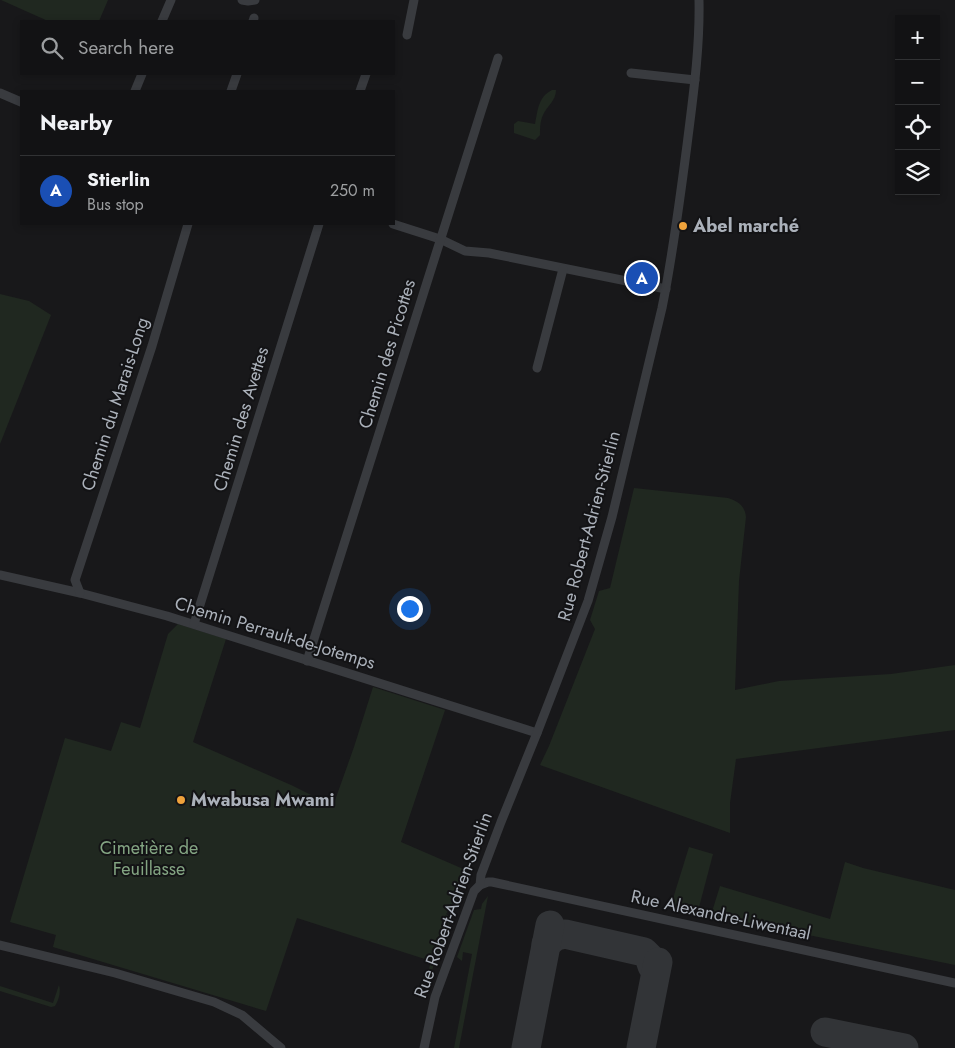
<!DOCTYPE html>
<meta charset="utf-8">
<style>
body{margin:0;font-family:Jost,sans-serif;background:#1b1b1d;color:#f1f3f6}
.controls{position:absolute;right:15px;top:15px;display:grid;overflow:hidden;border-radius:0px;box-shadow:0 2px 8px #0003}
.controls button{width:45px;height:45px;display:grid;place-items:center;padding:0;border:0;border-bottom:1px solid #313234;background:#121214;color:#f1f3f6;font:25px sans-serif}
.you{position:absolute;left:409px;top:608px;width:18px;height:18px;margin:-12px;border:4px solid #fff;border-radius:50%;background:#1a73e8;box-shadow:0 0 0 8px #1a73e833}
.badge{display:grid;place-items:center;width:32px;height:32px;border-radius:50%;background:#1a73e8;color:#fff;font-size:16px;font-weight:700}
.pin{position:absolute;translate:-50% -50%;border:2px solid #fff;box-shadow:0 1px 5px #0006}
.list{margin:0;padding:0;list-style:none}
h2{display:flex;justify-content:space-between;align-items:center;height:65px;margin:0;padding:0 20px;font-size:21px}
h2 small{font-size:16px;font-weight:400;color:#9c9ea0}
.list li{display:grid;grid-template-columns:32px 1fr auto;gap:15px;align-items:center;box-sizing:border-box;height:70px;padding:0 20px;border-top:1px solid #313234}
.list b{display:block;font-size:19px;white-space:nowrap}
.list p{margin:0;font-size:16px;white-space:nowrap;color:#9c9ea0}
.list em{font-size:16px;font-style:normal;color:#9c9ea0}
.icon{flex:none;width:28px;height:28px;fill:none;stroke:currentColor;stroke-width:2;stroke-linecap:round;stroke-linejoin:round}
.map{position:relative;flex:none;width:955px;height:1048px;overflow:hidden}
.search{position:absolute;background:#121214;box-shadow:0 2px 8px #0003;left:20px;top:20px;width:375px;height:55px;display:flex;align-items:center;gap:12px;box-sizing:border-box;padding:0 18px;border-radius:0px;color:#9c9ea0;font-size:19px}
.panel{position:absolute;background:#121214;box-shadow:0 2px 8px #0003;left:20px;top:90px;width:375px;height:135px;border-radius:0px}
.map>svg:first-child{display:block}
</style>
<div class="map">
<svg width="955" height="1048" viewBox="0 0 955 1048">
<rect width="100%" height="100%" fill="#18181a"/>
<g fill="#202820">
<path d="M 1,0 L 108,0 L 99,21 L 48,21 Z"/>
<path d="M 552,90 L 556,90 C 556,101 547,106 543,115 C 540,122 540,128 540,135 L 535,140 L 514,133 L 514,124 L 518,121 L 535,124 C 538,110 538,97 552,90 Z"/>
<path d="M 0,294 L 29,301 L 51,315 L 0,444 Z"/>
<path d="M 634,488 L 728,498 C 738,501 745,506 746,517 L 739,581 L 735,690 L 779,681 L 891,674 L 955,665 L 955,730 L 736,759 L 730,803 L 730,833 L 540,765 L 549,746 L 595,629 L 590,620 L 599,591 L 610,588 Z"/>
<path d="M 178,624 L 226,639 L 193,742 L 291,785 L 333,806 L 354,747 L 373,687 L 445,710 L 401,842 L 468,871 L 456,901 L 446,914 L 452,918 L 432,970 L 429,969 L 431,961 L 297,918 L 266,1011 L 53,947 L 56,935 L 10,922 L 65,738 L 111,751 L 121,722 L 140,728 L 168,634 Z"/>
<path d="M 689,847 L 713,854 L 698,911 L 671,905 Z"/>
<path d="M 845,862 L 863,868 L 955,890 L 955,965 L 711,915 L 720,886 L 830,919 Z"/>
<path d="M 488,896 L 459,1048 L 454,1048 L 472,954 L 463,952 L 462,961 L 457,957 L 474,910 L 481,909 L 482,904 Z"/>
<path d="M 59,985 C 61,991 59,1000 55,1006 L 51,1007 L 0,991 L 0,986 L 53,1003 Z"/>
</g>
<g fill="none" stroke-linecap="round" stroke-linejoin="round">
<g stroke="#323437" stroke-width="29">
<path d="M 546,944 L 556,936 L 565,934 L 644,952 L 649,957 L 652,966"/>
<path d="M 825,1032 L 904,1048"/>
<path d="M 526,1048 L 550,925"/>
<path d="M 641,1048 L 658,962"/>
</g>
<g stroke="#393b3f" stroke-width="9">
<path d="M 242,0 L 248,1 L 255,0"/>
<path d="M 162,21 L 171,0"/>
<path d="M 253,21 L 254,18"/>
<path d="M 407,35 L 414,0"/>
<path d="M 631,73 L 695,80"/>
<path d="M 135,91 L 142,74"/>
<path d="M 231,91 L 237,74"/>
<path d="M 360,91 L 366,74"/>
<path d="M 0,93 L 21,102"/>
<path d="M 393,224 L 440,239 L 465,251 L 489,253 L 666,289"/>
<path d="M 537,368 L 563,269"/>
<path d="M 0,575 L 80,593 L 167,616 L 537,733"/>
<path d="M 80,593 L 75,580 L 152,346 L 188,224"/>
<path d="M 194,624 L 319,224"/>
<path d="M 307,661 L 498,58"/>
<path d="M 480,885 L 488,882 L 492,882 L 955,983"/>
<path d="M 0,945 L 115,973 L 214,1002 L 242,1015 L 281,1048"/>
<path d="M 424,1048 L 435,997 L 474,891 L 480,885 L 481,875 L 501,822 L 537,733 L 588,601 L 612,517 L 662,308 C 673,254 680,199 687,145 C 693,97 700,49 699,0"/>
</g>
</g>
<g fill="#efa23b" stroke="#131315" stroke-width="2">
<circle cx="683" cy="226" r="5"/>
<circle cx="181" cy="800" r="5"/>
</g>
<g text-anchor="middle" stroke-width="4" stroke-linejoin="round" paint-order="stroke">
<g font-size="18" font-weight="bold" fill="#abb1ba" stroke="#131315" text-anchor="start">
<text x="693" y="232">Abel marché</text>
<text x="191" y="806">Mwabusa Mwami</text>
</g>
<g font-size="18" fill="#abb1ba" stroke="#131315">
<text transform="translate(387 354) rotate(-73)" y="6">Chemin des Picottes</text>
<text transform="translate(115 404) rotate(-72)" y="6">Chemin du Marais-Long</text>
<text transform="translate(241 419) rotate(-73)" y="6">Chemin des Avettes</text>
<text transform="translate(589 526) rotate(-75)" y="6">Rue Robert-Adrien-Stierlin</text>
<text transform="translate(275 633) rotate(17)" y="6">Chemin Perrault-de-Jotemps</text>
<text transform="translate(453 905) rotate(-70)" y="6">Rue Robert-Adrien-Stierlin</text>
<text transform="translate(721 915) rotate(12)" y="6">Rue Alexandre-Liwentaal</text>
</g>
<g font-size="18" fill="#83a482" stroke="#131315">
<text x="149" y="854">Cimetière de<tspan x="149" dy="21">Feuillasse</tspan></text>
</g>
</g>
</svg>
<div class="controls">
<button>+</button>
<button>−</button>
<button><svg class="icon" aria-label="locate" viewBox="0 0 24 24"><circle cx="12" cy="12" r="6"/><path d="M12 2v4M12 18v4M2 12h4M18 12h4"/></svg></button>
<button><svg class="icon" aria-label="layers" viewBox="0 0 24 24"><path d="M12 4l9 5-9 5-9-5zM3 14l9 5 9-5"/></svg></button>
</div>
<div class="you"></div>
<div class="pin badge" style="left:642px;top:278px;background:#1a4fb4">A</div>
<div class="search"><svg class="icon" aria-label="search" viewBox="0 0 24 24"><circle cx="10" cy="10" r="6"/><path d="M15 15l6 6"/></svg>Search here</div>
<section class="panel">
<h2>Nearby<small></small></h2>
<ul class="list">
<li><span class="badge" style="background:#1a4fb4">A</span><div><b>Stierlin</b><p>Bus stop</p></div><em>250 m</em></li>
</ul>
</section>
</div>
